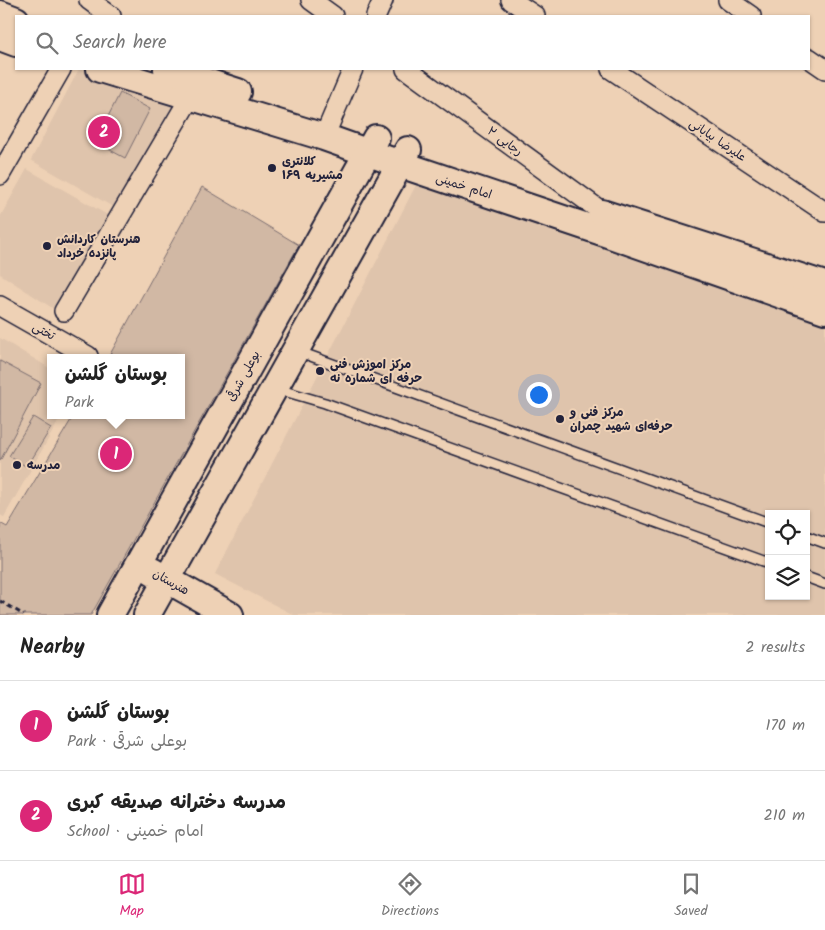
<!DOCTYPE html>
<meta charset="utf-8">
<style>
body{margin:0;font-family:Kalam,"Playpen Sans Arabic",sans-serif;background:#f2f2f2;color:#222}
.controls{position:absolute;right:15px;bottom:15px;display:grid;overflow:hidden;border-radius:0px;box-shadow:0 1px 4px #0004}
.controls button{width:45px;height:45px;display:grid;place-items:center;padding:0;border:0;border-bottom:1px solid #e0e0e0;background:#fff;color:#222;font:25px sans-serif}
.you{position:absolute;left:538px;top:394px;width:18px;height:18px;margin:-12px;border:4px solid #fff;border-radius:50%;background:#1a73e8;box-shadow:0 0 0 8px #1a73e833}
.badge{display:grid;place-items:center;width:32px;height:32px;border-radius:50%;background:#db2777;color:#fff;font-size:16px;font-weight:700}
.pin{position:absolute;translate:-50% -50%;border:2px solid #fff;box-shadow:0 1px 5px #0006}
.popup{position:absolute;left:47px;top:354px;width:138px;height:65px;box-sizing:border-box;display:grid;place-content:center;border-radius:0px;background:#fff;filter:drop-shadow(0 1px 4px #0005);font-size:16px;white-space:nowrap;color:#767676}
.popup b{font-size:19px;color:#222}
.popup::after{content:'';position:absolute;left:50%;top:100%;margin-left:-10px;border:10px solid transparent;border-top-color:#fff}
.list{margin:0;padding:0;list-style:none}
h2{display:flex;justify-content:space-between;align-items:center;height:65px;margin:0;padding:0 20px;font-size:21px}
h2 small{font-size:16px;font-weight:400;color:#767676}
.list li{display:grid;grid-template-columns:32px 1fr auto;gap:15px;align-items:center;box-sizing:border-box;height:90px;padding:0 20px;border-top:1px solid #e0e0e0}
.list b{display:block;font-size:19px;white-space:nowrap}
.list p{margin:0;font-size:16px;white-space:nowrap;color:#767676}
.list em{font-size:16px;font-style:normal;color:#767676}
.icon{flex:none;width:28px;height:28px;fill:none;stroke:currentColor;stroke-width:2;stroke-linecap:round;stroke-linejoin:round}
.map{position:relative;flex:none;width:825px;height:615px;overflow:hidden}
.search{position:absolute;background:#fff;box-shadow:0 1px 4px #0004;left:15px;right:15px;top:15px;height:55px;display:flex;align-items:center;gap:12px;box-sizing:border-box;padding:0 18px;border-radius:0px;color:#767676;font-size:19px}
.sheet{height:245px;background:#fff}
nav{display:flex;justify-content:space-around;align-items:center;box-sizing:border-box;height:70px;border-top:1px solid #e0e0e0;background:#fff;font-size:14px;color:#767676}
nav a{display:grid;justify-items:center;gap:2px}
nav .on{color:#db2777}
.map>svg:first-child{display:block}
</style>
<div class="map">
<svg width="825" height="615" viewBox="0 0 825 615">
<rect width="100%" height="100%" fill="#eed1b5"/>
<filter id="ink" filterUnits="userSpaceOnUse"><feTurbulence type="fractalNoise" baseFrequency=".02" numOctaves="2"/><feDisplacementMap in="SourceGraphic" scale="10" xChannelSelector="R" yChannelSelector="G"/><feConvolveMatrix kernelMatrix="1 2 1 2 8 2 1 2 1" color-interpolation-filters="sRGB"/></filter>
<g filter="url(#ink)">
<g fill="#dfc4ac" fill-rule="evenodd">
<path d="M 79,69 L 86,69 L 181,104 L 115,208 L 31,160 Z"/>
<path d="M 27,169 L 111,217 L 57,311 L 0,274 L 0,217 Z"/>
<path d="M 416,185 L 825,325 L 825,615 L 294,615 L 215,574 ZM 769,514 L 806,514 L 806,596 L 769,596 Z"/>
<path d="M 0,338 L 51,369 L 51,415 L 62,415 L 4,517 L 0,515 Z"/>
</g>
<g fill="#d1b8a4" stroke="#7a6d70">
<path d="M 120,93 L 150,109 L 125,158 L 95,142 Z"/>
<path d="M 202,187 L 299,245 L 91,615 L 0,615 L 0,523 L 7,527 L 74,415 L 181,415 L 181,358 L 108,358 Z"/>
<path d="M 0,361 L 41,383 L 0,461 Z"/>
<path d="M 33,417 L 51,428 L 27,467 L 9,456 Z"/>
</g>
<g fill="none" stroke-linecap="round" stroke-linejoin="round">
<g stroke="#22223b" stroke-width="12">
<g id="service">
<path d="M 297,351 L 769,523"/>
<path d="M 277,389 L 325,403 L 769,563"/>
<path d="M 806,536 L 825,543"/>
<path d="M 806,577 L 825,584"/>
</g>
</g>
<g stroke="#22223b" stroke-width="22">
<g id="minor">
<path d="M 89,0 L 111,16"/>
<path d="M 311,0 L 333,16"/>
<path d="M 511,0 L 535,16"/>
<path d="M 728,0 L 751,16"/>
<path d="M 376,16 L 383,0"/>
<path d="M 809,58 L 825,69"/>
<path d="M 406,69 L 605,214"/>
<path d="M 611,69 L 825,212"/>
<path d="M 324,137 L 353,69"/>
<path d="M 0,175 L 61,69"/>
<path d="M 0,306 L 88,356"/>
<path d="M 64,311 L 191,96 L 194,86"/>
</g>
</g>
<g stroke="#22223b" stroke-width="30">
<g id="secondary">
<path d="M 0,14 L 16,20"/>
<path d="M 0,37 L 16,43"/>
<path d="M 100,69 L 324,137 L 400,164 L 599,231 L 825,310"/>
<path d="M 167,69 L 238,92"/>
<path d="M 602,213 L 825,285"/>
<path d="M 152,571 L 230,615"/>
<path d="M 110,615 L 376,138"/>
<path d="M 147,615 L 408,150"/>
</g>
</g>
<path stroke="#22223b" stroke-width="3" stroke-dasharray="5 4" stroke-linecap="butt" d="M 0,601 L 24,615"/>
<use href="#service" stroke="#eed1b5" stroke-width="9"/>
<use href="#minor" stroke="#eed1b5" stroke-width="19"/>
<use href="#secondary" stroke="#eed1b5" stroke-width="26"/>
</g>
</g>
<g fill="#22223b" stroke="#eed1b5" stroke-width="2">
<circle cx="272" cy="168" r="5"/>
<circle cx="47" cy="246" r="5"/>
<circle cx="320" cy="371" r="5"/>
<circle cx="560" cy="419" r="5"/>
<circle cx="17" cy="465" r="5"/>
</g>
<g text-anchor="middle" stroke-width="4" stroke-linejoin="round" paint-order="stroke">
<g font-size="12" fill="#22223b" stroke="#eed1b5">
<text transform="translate(718 140) rotate(34)" y="4">علیرضا بیابانی</text>
<text transform="translate(505 141) rotate(36)" y="4">رجایی ۲</text>
<text transform="translate(464 186) rotate(18)" y="4">امام خمینی</text>
<text transform="translate(44 331) rotate(29)" y="4">تختی</text>
<text transform="translate(243 376) rotate(-61)" y="4">بوعلی شرقی</text>
<text transform="translate(171 582) rotate(30)" y="4">هنرستان</text>
</g>
<g font-size="12" font-weight="bold" fill="#22223b" stroke="#eed1b5" text-anchor="start">
<text x="282" y="165">کلانتری<tspan x="282" dy="14">۱۶۹ مشیریه</tspan></text>
<text x="57" y="243">هنرستان کاردانش<tspan x="57" dy="14">پانزده خرداد</tspan></text>
<text x="330" y="368">مرکز اموزش فنی<tspan x="330" dy="14">حرفه ای شماره نه</tspan></text>
<text x="570" y="416">مرکز فنی و<tspan x="570" dy="14">حرفه‌ای شهید چمران</tspan></text>
<text x="27" y="469">مدرسه</text>
</g>
</g>
</svg>
<div class="controls">
<button><svg class="icon" aria-label="locate" viewBox="0 0 24 24"><circle cx="12" cy="12" r="6"/><path d="M12 2v4M12 18v4M2 12h4M18 12h4"/></svg></button>
<button><svg class="icon" aria-label="layers" viewBox="0 0 24 24"><path d="M12 4l9 5-9 5-9-5zM3 14l9 5 9-5"/></svg></button>
</div>
<div class="you"></div>
<div class="pin badge" style="left:116px;top:454px">1</div>
<div class="popup"><b>بوستان گلشن</b>Park</div>
<div class="pin badge" style="left:104px;top:132px">2</div>
<div class="search"><svg class="icon" aria-label="search" viewBox="0 0 24 24"><circle cx="10" cy="10" r="6"/><path d="M15 15l6 6"/></svg>Search here</div>
</div>
<section class="sheet">
<h2>Nearby<small>2 results</small></h2>
<ul class="list">
<li><span class="badge">1</span><div><b>بوستان گلشن</b><p>Park · بوعلی شرقی</p></div><em>170 m</em></li>
<li><span class="badge">2</span><div><b>مدرسه دخترانه صدیقه کبری</b><p>School · امام خمینی</p></div><em>210 m</em></li>
</ul>
</section>
<nav>
<a class="on"><svg class="icon" aria-label="map" viewBox="0 0 24 24"><path d="M3 6l6-2 6 2 6-2v14l-6 2-6-2-6 2zM9 4v14M15 6v14"/></svg>Map</a>
<a><svg class="icon" aria-label="directions" viewBox="0 0 24 24"><path d="M12 3l9 9-9 9-9-9zM9 14v-3h6M13 9l2 2-2 2"/></svg>Directions</a>
<a><svg class="icon" aria-label="saved" viewBox="0 0 24 24"><path d="M7 4h10v16l-5-4-5 4z"/></svg>Saved</a>
</nav>
